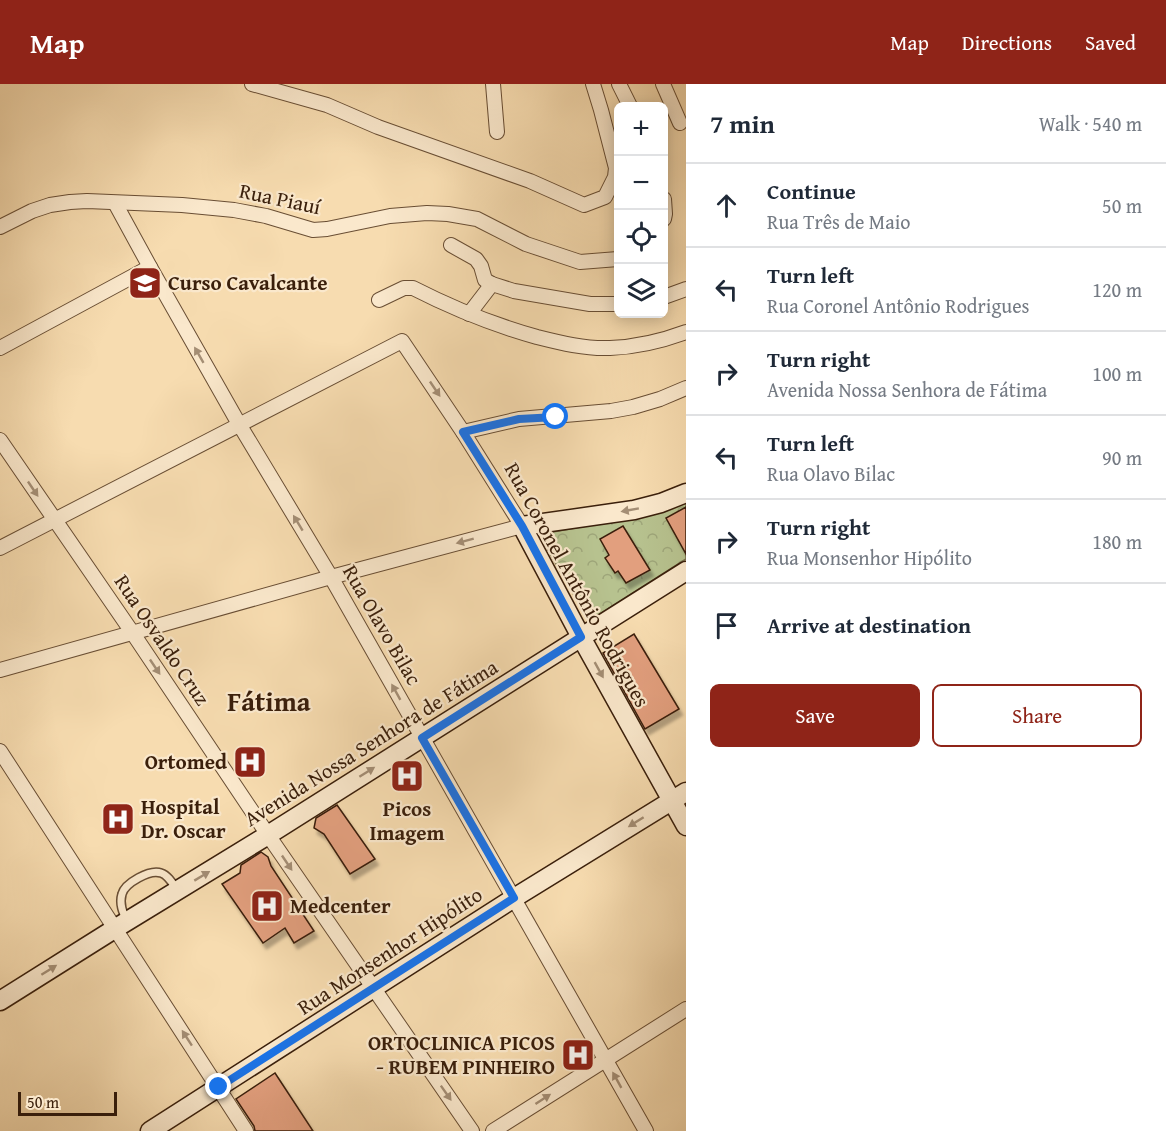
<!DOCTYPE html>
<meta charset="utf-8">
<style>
body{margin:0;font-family:"Gentium Book Plus",serif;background:#f2f2f3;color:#1f2937}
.controls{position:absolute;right:18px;top:18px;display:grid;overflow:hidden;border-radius:9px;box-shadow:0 3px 15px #0003}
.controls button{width:54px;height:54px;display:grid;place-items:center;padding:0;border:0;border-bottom:2px solid #e0e1e3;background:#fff;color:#1f2937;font:30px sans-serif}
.scale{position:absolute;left:18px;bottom:15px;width:99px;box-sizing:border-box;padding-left:6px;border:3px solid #3a1f0b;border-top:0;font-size:16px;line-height:21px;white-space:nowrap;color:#3a1f0b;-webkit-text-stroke:4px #fae8cc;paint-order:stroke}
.stop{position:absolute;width:18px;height:18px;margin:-14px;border:4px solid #1a73e8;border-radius:50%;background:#fff}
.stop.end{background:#1a73e8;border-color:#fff;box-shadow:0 2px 6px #0008}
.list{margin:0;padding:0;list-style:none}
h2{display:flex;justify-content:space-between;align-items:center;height:78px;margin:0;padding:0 24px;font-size:26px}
h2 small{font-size:20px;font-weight:400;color:#747a83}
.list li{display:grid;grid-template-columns:39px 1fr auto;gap:18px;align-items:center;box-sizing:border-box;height:84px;padding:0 24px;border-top:2px solid #e0e1e3}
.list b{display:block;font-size:22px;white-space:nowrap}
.list p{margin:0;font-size:20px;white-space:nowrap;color:#747a83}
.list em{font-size:20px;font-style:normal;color:#747a83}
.actions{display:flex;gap:12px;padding:18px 24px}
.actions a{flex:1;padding:14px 0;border:2px solid #8f2418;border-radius:9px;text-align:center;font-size:21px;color:#8f2418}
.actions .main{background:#8f2418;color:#fff}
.icon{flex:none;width:33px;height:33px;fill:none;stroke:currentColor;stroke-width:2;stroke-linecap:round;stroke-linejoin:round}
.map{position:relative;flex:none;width:686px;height:1047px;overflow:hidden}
header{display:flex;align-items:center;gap:36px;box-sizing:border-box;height:84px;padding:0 30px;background:#8f2418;color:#fff}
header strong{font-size:28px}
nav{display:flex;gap:33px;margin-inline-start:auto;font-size:21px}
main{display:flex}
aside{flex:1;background:#fff}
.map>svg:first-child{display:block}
</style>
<header>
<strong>Map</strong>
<nav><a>Map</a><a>Directions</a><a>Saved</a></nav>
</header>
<main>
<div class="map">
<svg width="686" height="1047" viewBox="0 0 686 1047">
<defs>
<pattern id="park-crowns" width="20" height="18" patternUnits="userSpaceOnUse" patternTransform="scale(1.5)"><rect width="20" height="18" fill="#b7c28f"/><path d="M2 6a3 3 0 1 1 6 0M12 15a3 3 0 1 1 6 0" fill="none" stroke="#9ea67a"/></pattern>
<filter id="shadow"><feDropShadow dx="3.5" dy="6" stdDeviation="1.5" flood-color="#0004"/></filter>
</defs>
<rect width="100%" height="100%" fill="#f7dcb0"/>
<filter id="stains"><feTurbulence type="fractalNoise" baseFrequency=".00333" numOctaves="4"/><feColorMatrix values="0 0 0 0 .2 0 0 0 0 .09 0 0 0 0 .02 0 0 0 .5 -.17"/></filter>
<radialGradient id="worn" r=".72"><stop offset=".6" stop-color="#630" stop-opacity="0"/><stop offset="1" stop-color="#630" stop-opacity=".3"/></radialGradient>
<path fill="url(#park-crowns)" stroke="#78704d" stroke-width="1.5" d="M 686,418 L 686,475 L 589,537 L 545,461 L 547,449 L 615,437 Z"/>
<g fill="#e29f7e" stroke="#3a1f0b" stroke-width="1.5" filter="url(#shadow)">
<path d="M 686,423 L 686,470 L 666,434 Z"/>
<path d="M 623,442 L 650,486 L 626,499 L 618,487 L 615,489 L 605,474 L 609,471 L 600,455 Z"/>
<path d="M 634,550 L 679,625 L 645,645 L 603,569 Z"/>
<path d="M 337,721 L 375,775 L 350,790 L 324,750 L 314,744 L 316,734 Z"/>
<path d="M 261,768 L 268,773 L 271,782 L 314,847 L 294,859 L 285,844 L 263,859 L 222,800 L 240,789 L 241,781 Z"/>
<path d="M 275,989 L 313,1047 L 255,1047 L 254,1042 L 236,1015 Z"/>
</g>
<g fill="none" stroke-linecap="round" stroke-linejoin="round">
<g stroke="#694e34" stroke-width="10">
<path id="lane" d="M 127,837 C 123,829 119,820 122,810 C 125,799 150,785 161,789 C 168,791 173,800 177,806"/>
</g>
<g stroke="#694e34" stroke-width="16">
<g id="street">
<path d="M 252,0 L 327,21 L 378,43 L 530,97 L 584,121 L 605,113 L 615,93 L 616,84 L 601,26 L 593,0"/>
<path d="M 493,0 L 497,48"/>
<path d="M 619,0 L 630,22"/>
<path d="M 663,0 L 680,39"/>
<path d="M 664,115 L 665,130 L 664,135"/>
<path d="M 115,119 L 150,183 L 239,340 L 331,493 L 646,1047"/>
<path d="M 0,143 L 32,127 L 50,121 L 70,118 L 87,117 L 182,121 L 234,126 L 266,132 L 313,146 L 327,145 L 390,132 L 427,129 L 448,130 L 477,135 L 526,160 L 580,178 L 618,175"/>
<path d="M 451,161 L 476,175 L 481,182 L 485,196 L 492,200 L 514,207 L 590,220 L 618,220"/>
<path d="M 664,213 L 686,205"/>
<path d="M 379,216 L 404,204 L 413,204 C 454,225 494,241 537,253 C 561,259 585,265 610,264 C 636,263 662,257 686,248"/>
<path d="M 469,230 L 492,200"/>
<path d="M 0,264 L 150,183"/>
<path d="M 463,348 L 519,335 L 611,327 L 633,323 L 660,315 L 686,304"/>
<path d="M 0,356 L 132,548 L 268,751 L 472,1047"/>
<path d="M 0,464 L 402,257 L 463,348 L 522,442 L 331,493 L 0,586"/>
<path d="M 0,667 L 246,1047"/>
<path d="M 493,1047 L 686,925"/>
</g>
</g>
<g stroke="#3a1f0b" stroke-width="21">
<g id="secondary">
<path d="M 686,409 L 661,419 L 634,426 L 522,442 L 581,553 L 686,742"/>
<path d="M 0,917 L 116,844 L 268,751 L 686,487"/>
<path d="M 150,1047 L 514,814 L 686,708"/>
</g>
</g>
<use href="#lane" stroke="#fae8cc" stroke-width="7"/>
<use href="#street" stroke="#fae8cc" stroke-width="14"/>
<use href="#secondary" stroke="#fae8cc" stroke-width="18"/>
</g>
<defs><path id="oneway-solid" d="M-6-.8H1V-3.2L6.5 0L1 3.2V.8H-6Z" transform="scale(1.5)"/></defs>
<g fill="#a48e75">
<use href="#oneway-solid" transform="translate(199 271) rotate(-120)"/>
<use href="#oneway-solid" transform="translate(435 305) rotate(56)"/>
<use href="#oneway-solid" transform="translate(33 405) rotate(56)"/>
<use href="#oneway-solid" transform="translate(630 426) rotate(170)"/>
<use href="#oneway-solid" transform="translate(298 439) rotate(-121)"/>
<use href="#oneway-solid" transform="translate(465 457) rotate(165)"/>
<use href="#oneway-solid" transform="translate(155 583) rotate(56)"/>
<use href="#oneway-solid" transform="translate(599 586) rotate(61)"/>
<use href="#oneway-solid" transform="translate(396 608) rotate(-119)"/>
<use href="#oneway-solid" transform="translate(367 688) rotate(-32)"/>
<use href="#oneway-solid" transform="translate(636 738) rotate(148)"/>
<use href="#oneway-solid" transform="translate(287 779) rotate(56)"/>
<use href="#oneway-solid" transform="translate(202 792) rotate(-31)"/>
<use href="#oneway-solid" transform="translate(49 886) rotate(-32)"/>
<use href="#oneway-solid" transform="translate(187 954) rotate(-123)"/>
<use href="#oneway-solid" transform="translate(617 996) rotate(-119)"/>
<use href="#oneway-solid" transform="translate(446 1009) rotate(55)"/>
<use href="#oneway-solid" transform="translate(543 1015) rotate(-33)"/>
</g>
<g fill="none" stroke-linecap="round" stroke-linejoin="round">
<path stroke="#1a73e8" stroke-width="8" d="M 219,1003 L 514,814 L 422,654 L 581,553 L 522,442 L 463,348 L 519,335 L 556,333"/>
</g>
<defs>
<g id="school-square" transform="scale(1.725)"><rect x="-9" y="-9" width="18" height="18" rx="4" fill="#8f2418" stroke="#fae8cc"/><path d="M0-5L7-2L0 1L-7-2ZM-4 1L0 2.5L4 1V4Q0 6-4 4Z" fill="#fff"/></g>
<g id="hospital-square" transform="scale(1.725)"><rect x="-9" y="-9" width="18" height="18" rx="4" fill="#8f2418" stroke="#fae8cc"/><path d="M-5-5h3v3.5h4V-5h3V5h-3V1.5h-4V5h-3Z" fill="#fff"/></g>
</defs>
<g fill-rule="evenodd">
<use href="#school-square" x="145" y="199"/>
<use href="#hospital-square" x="250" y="678"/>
<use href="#hospital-square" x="407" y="692"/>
<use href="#hospital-square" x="118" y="735"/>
<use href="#hospital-square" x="267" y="822"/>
<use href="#hospital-square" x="578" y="971"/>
</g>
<g text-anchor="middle" stroke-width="4.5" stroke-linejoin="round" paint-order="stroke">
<g font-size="21" fill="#3a1f0b" stroke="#fae8cc">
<text transform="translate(280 115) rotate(12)" y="7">Rua Piauí</text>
<text transform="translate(577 501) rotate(61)" y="7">Rua Coronel Antônio Rodrigues</text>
<text transform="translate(382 541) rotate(60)" y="7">Rua Olavo Bilac</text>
<text transform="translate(162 556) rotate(56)" y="7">Rua Osvaldo Cruz</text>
<text transform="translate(371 659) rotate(-32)" y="7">Avenida Nossa Senhora de Fátima</text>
<text transform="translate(390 867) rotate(-33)" y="7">Rua Monsenhor Hipólito</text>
</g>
<g font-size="21" font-weight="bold" fill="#3a1f0b" stroke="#fae8cc" text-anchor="start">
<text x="168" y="206">Curso Cavalcante</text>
<text x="227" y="685" text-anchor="end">Ortomed</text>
<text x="141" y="730">Hospital<tspan x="141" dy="24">Dr. Oscar</tspan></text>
<text x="407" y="732" text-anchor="middle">Picos<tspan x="407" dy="24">Imagem</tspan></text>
<text x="290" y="829">Medcenter</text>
<text x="555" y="966" text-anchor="end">ORTOCLINICA PICOS<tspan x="555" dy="24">- RUBEM PINHEIRO</tspan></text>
</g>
<g font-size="27" font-weight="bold" fill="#3a1f0b" stroke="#fae8cc">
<text x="269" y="627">Fátima</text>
</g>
</g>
<rect width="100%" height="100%" filter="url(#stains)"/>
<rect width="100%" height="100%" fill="url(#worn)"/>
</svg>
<div class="controls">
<button>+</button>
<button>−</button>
<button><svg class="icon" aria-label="locate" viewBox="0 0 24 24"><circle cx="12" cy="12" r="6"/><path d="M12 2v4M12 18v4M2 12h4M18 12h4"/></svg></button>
<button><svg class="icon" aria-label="layers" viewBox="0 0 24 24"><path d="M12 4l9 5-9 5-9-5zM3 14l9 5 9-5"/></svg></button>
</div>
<div class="scale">50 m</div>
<div class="stop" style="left:556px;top:333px"></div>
<div class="stop end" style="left:219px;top:1003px"></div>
</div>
<aside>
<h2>7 min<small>Walk · 540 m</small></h2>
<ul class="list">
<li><svg class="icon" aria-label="ahead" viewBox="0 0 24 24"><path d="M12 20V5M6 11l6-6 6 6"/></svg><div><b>Continue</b><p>Rua Três de Maio</p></div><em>50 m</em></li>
<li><svg class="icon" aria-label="left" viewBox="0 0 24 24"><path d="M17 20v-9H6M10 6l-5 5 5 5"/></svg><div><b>Turn left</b><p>Rua Coronel Antônio Rodrigues</p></div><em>120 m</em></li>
<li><svg class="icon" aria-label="right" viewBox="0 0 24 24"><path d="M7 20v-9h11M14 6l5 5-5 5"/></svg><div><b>Turn right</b><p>Avenida Nossa Senhora de Fátima</p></div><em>100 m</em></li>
<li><svg class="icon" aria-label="left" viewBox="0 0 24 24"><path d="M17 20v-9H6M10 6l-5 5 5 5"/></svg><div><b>Turn left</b><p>Rua Olavo Bilac</p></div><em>90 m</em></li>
<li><svg class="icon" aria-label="right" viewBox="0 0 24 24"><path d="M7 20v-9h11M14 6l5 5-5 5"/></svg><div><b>Turn right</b><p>Rua Monsenhor Hipólito</p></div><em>180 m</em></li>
<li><svg class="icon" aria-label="arrive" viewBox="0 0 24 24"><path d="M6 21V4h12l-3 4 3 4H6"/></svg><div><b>Arrive at destination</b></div></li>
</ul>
<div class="actions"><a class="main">Save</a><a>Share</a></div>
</aside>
</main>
